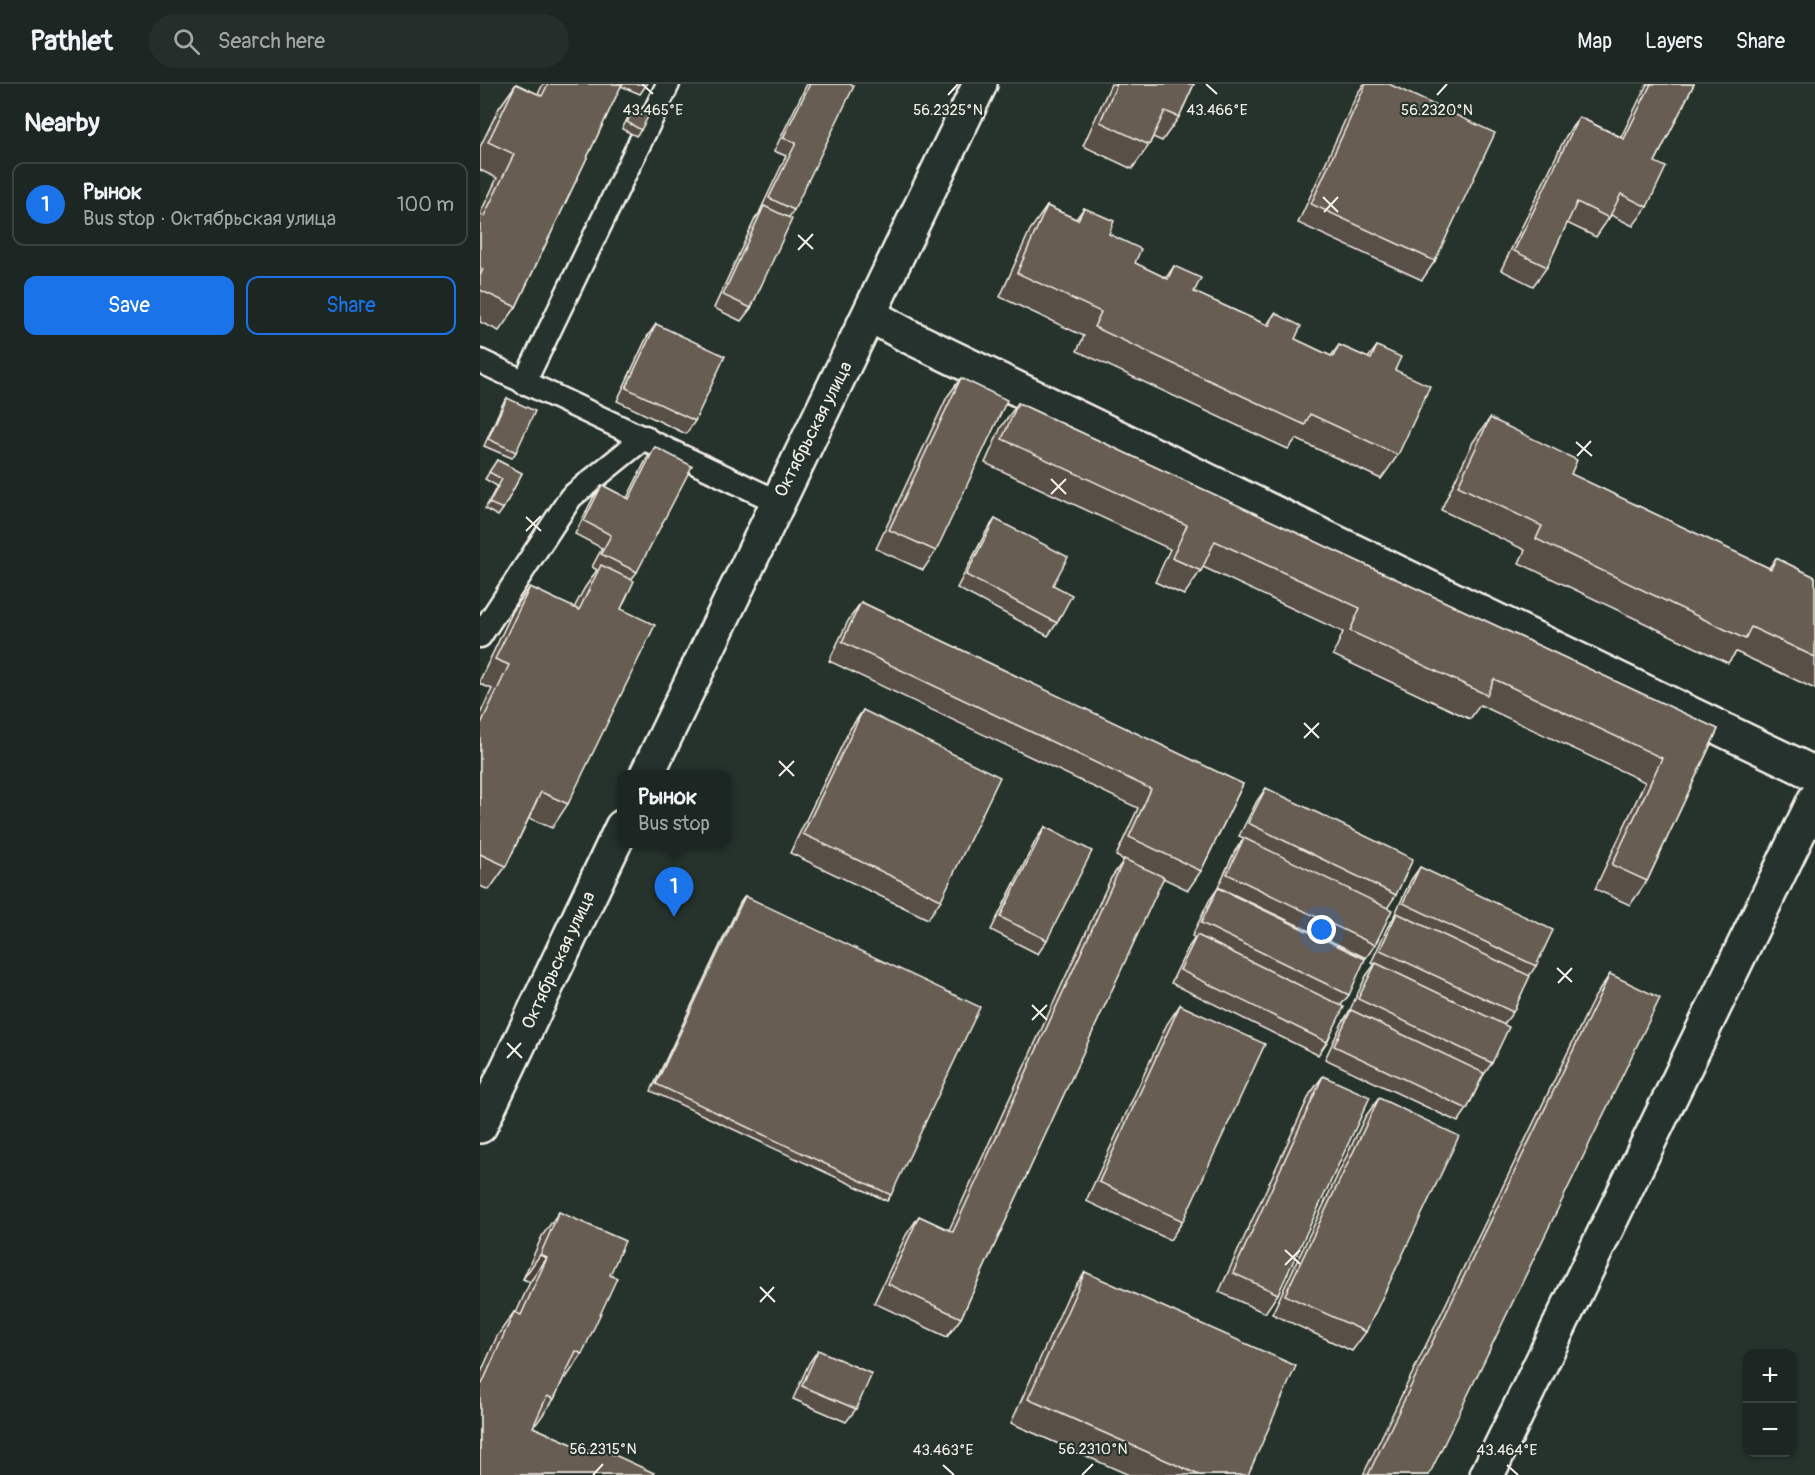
<!DOCTYPE html>
<meta charset="utf-8">
<style>
body{margin:0;font-family:Pangolin,sans-serif;background:#252e2a;color:#f1f3f6}
.controls{position:absolute;right:18px;bottom:18px;display:grid;overflow:hidden;border-radius:12px;box-shadow:0 2px 4px #0004}
.controls button{width:54px;height:54px;display:grid;place-items:center;padding:0;border:0;border-bottom:2px solid #3a4340;background:#1c2622;color:#f1f3f6;font:30px sans-serif}
.you{position:absolute;left:842px;top:846px;width:21px;height:21px;margin:-15px;border:4px solid #fff;border-radius:50%;background:#1a73e8;box-shadow:0 0 0 9px #1a73e833}
.badge{display:grid;place-items:center;width:39px;height:39px;border-radius:50%;background:#1a73e8;color:#fff;font-size:20px;font-weight:700}
.pin{position:absolute;translate:-50% -50px;filter:drop-shadow(0 2px 3px #0008)}
.pin::after{content:'';position:absolute;top:32px;width:21px;height:18px;background:inherit;clip-path:polygon(0 0,100% 0,50% 100%)}
.popup{position:absolute;left:137px;top:686px;width:114px;height:78px;box-sizing:border-box;display:grid;place-content:center;border-radius:12px;background:#1c2622;filter:drop-shadow(0 2px 4px #0005);font-size:20px;white-space:nowrap;color:#a0a5a5}
.popup b{font-size:22px;color:#f1f3f6}
.popup::after{content:'';position:absolute;left:50%;top:100%;margin-left:-12px;border:12px solid transparent;border-top-color:#1c2622}
.list{margin:0;padding:0;list-style:none}
h2{display:flex;justify-content:space-between;align-items:center;height:78px;margin:0;padding:0 24px;font-size:26px}
h2 small{font-size:20px;font-weight:400;color:#a0a5a5}
.list li{display:grid;grid-template-columns:39px 1fr auto;gap:18px;align-items:center;box-sizing:border-box;height:84px;margin:0 12px 12px;padding:0 12px;border:2px solid #3a4340;border-radius:12px}
.list b{display:block;font-size:22px;white-space:nowrap}
.list p{margin:0;font-size:20px;white-space:nowrap;color:#a0a5a5}
.list em{font-size:20px;font-style:normal;color:#a0a5a5}
.actions{display:flex;gap:12px;padding:18px 24px}
.actions a{flex:1;padding:14px 0;border:2px solid #1a73e8;border-radius:12px;text-align:center;font-size:21px;color:#1a73e8}
.actions .main{background:#1a73e8;color:#fff}
.icon{flex:none;width:33px;height:33px;fill:none;stroke:currentColor;stroke-width:2;stroke-linecap:round;stroke-linejoin:round}
.map{position:relative;flex:none;width:1335px;height:1391px;overflow:hidden}
header{display:flex;align-items:center;gap:36px;box-sizing:border-box;height:84px;padding:0 30px;background:#1c2622;border-bottom:2px solid #3a4340}
header strong{font-size:28px}
nav{display:flex;gap:33px;margin-inline-start:auto;font-size:21px}
.search{width:420px;height:54px;background:#252e2a;display:flex;align-items:center;gap:15px;box-sizing:border-box;padding:0 21px;border-radius:33px;color:#a0a5a5;font-size:22px}
main{display:flex}
aside{flex:1;background:#1c2622}
.map>svg:first-child{display:block}
</style>
<header>
<strong>Pathlet</strong>
<div class="search"><svg class="icon" aria-label="search" viewBox="0 0 24 24"><circle cx="10" cy="10" r="6"/><path d="M15 15l6 6"/></svg>Search here</div>
<nav><a>Map</a><a>Layers</a><a>Share</a></nav>
</header>
<main>
<aside>
<h2>Nearby<small></small></h2>
<ul class="list">
<li><span class="badge">1</span><div><b>Рынок</b><p>Bus stop · Октябрьская улица</p></div><em>100 m</em></li>
</ul>
<div class="actions"><a class="main">Save</a><a>Share</a></div>
</aside>
<div class="map">
<svg width="1335" height="1391" viewBox="0 0 1335 1391">
<rect width="100%" height="100%" fill="#26332d"/>
<filter id="ink" filterUnits="userSpaceOnUse"><feTurbulence type="fractalNoise" baseFrequency=".0167" numOctaves="2"/><feDisplacementMap in="SourceGraphic" scale="12" xChannelSelector="R" yChannelSelector="G"/><feConvolveMatrix kernelMatrix="1 2 1 2 8 2 1 2 1" color-interpolation-filters="sRGB"/></filter>
<g filter="url(#ink)">
<g fill="none" stroke-linecap="round" stroke-linejoin="round">
<g stroke="#f4f1e8" stroke-width="27">
<g id="lane">
<path d="M 0,277 L 296,417"/>
<path d="M 44,299 L 188,0"/>
<path d="M 0,552 L 91,413 L 165,353"/>
</g>
</g>
<g stroke="#f4f1e8" stroke-width="38">
<g id="street">
<path d="M 390,231 L 430,253 L 1335,690"/>
<path d="M 1007,1391 L 1335,715"/>
</g>
</g>
<g stroke="#f4f1e8" stroke-width="38">
<g id="secondary">
<path d="M 167,690 L 500,0"/>
<path d="M 0,1042 L 142,743"/>
</g>
</g>
<use href="#lane" stroke="#26332d" stroke-width="22"/>
<use href="#street" stroke="#26332d" stroke-width="33"/>
<use href="#secondary" stroke="#26332d" stroke-width="33"/>
</g>
<g fill="#595047" stroke="#f4f1e8" stroke-width="1.5">
<path d="M 36,0 L 58,10 L 63,0 L 167,0 L 160,10 L 141,2 L 36,223 L 19,247 L 0,238 L 0,130 L 17,94 L 0,86 L 0,63 L 19,24 Z"/>
<path d="M 327,0 L 370,0 L 314,126 L 309,133 L 271,224 L 261,237 L 234,224 L 275,135 L 281,127 L 280,127 L 306,72 L 294,67 Z"/>
<path d="M 631,0 L 714,0 L 699,33 L 682,57 L 673,53 L 669,61 L 652,85 L 603,62 Z"/>
<path d="M 884,0 L 909,0 L 955,177 L 942,196 L 818,139 L 877,10 Z"/>
<path d="M 1167,0 L 1214,0 L 1175,78 L 1167,123 L 1153,142 L 1131,131 L 1116,153 L 1087,139 L 1067,183 L 1053,202 L 1021,186 L 1086,52 L 1099,33 L 1141,53 Z"/>
<path d="M 156,21 L 161,46 L 156,52 L 142,45 L 151,28 Z"/>
<path d="M 567,122 L 596,135 L 604,124 L 655,179 L 686,194 L 694,182 L 714,208 L 787,241 L 795,229 L 815,255 L 851,272 L 859,261 L 888,274 L 897,262 L 915,286 L 918,371 L 901,395 L 816,355 L 808,365 L 597,267 L 604,252 L 520,213 L 550,146 Z"/>
<path d="M 176,240 L 215,337 L 206,350 L 137,317 L 167,253 Z"/>
<path d="M 481,294 L 456,467 L 443,486 L 396,465 L 467,313 Z"/>
<path d="M 27,314 L 36,368 L 32,374 L 4,362 L 22,321 Z"/>
<path d="M 538,319 L 1238,645 L 1167,797 L 1150,821 L 1115,805 L 1165,698 L 1000,621 L 990,635 L 853,571 L 863,548 L 723,483 L 704,511 L 675,498 L 690,465 L 505,379 L 521,343 Z"/>
<path d="M 1010,334 L 1091,390 L 1289,484 L 1296,474 L 1335,493 L 1335,605 L 1256,568 L 1248,579 L 1039,479 L 1045,466 L 961,426 L 993,358 Z"/>
<path d="M 175,363 L 157,488 L 151,496 L 141,525 L 88,720 L 72,744 L 49,734 L 26,782 L 9,806 L 0,802 L 0,630 L 12,605 L 0,600 L 0,596 L 33,527 L 50,503 L 94,524 L 104,505 L 117,486 L 112,483 L 122,464 L 95,450 L 113,414 L 122,401 L 147,414 L 166,376 Z"/>
<path d="M 17,376 L 42,389 L 23,425 L 18,432 L 5,425 L 17,402 L 5,395 Z"/>
<path d="M 515,435 L 573,501 L 577,539 L 568,552 L 477,504 L 506,448 Z"/>
<path d="M 381,518 L 763,700 L 721,787 L 708,806 L 683,794 L 481,1234 L 467,1253 L 394,1219 L 426,1151 L 439,1132 L 469,1146 L 631,794 L 644,776 L 636,772 L 658,724 L 349,577 L 368,537 Z"/>
<path d="M 383,626 L 461,816 L 448,835 L 310,769 L 370,645 Z"/>
<path d="M 786,704 L 916,811 L 908,823 L 895,861 L 886,874 L 738,803 L 755,767 L 764,754 L 759,752 L 777,717 Z"/>
<path d="M 565,743 L 567,856 L 558,870 L 511,846 L 556,756 Z"/>
<path d="M 940,783 L 1056,882 L 1049,892 L 1033,928 L 1024,940 L 1012,979 L 1003,992 L 987,1025 L 978,1038 L 845,975 L 862,939 L 869,928 L 886,892 L 895,880 L 891,879 L 908,842 L 915,832 L 914,832 L 931,796 Z"/>
<path d="M 738,804 L 869,911 L 861,921 L 847,958 L 838,971 L 691,899 L 708,864 L 715,854 L 712,852 L 729,817 Z"/>
<path d="M 265,812 L 411,1111 L 407,1117 L 171,1007 L 260,819 Z"/>
<path d="M 1130,890 L 949,1391 L 883,1391 L 1114,914 Z"/>
<path d="M 700,921 L 703,1137 L 690,1156 L 606,1117 L 687,940 Z"/>
<path d="M 843,992 L 798,1210 L 785,1229 L 739,1208 L 830,1010 Z"/>
<path d="M 899,1014 L 886,1248 L 872,1267 L 792,1230 L 885,1033 Z"/>
<path d="M 79,1128 L 130,1191 L 102,1270 L 86,1294 L 84,1293 L 74,1315 L 57,1339 L 55,1339 L 53,1343 L 109,1368 L 113,1361 L 172,1391 L 0,1391 L 0,1291 L 17,1252 L 34,1228 L 36,1229 L 50,1198 L 43,1195 L 62,1152 Z"/>
<path d="M 605,1188 L 768,1391 L 649,1391 L 531,1339 L 588,1212 Z"/>
<path d="M 338,1266 L 376,1325 L 366,1338 L 313,1315 L 329,1279 Z"/>
</g>
<path fill="#484139" stroke="#f4f1e8" stroke-width="1.5" d="M 60,1171 L 67,1174 L 50,1198 L 43,1195 Z"/>
<g fill="#675d52" stroke="#f4f1e8" stroke-width="1.5">
<path d="M 36,0 L 62,12 L 68,0 L 142,0 L 36,223 L 0,206 L 0,192 L 3,185 L 0,184 L 0,130 L 4,132 L 34,70 L 8,58 Z"/>
<path d="M 330,0 L 370,0 L 374,2 L 314,126 L 289,114 L 316,59 L 303,54 Z"/>
<path d="M 637,0 L 714,0 L 699,33 L 685,27 L 669,61 L 620,38 Z"/>
<path d="M 886,0 L 909,0 L 1015,49 L 955,177 L 831,120 Z"/>
<path d="M 1171,0 L 1214,0 L 1175,78 L 1186,83 L 1167,123 L 1141,110 L 1129,134 L 1097,118 L 1067,183 L 1034,167 L 1099,33 L 1144,55 Z"/>
<path d="M 156,21 L 170,29 L 161,46 L 147,38 Z"/>
<path d="M 284,122 L 312,135 L 271,224 L 243,211 Z"/>
<path d="M 567,122 L 598,136 L 604,124 L 634,137 L 629,150 L 661,165 L 655,179 L 688,195 L 694,182 L 721,194 L 714,208 L 789,242 L 795,229 L 821,242 L 815,255 L 853,273 L 859,261 L 891,275 L 897,262 L 921,273 L 915,286 L 950,302 L 918,371 L 830,330 L 825,341 L 614,243 L 621,228 L 537,189 Z"/>
<path d="M 176,240 L 245,272 L 215,337 L 146,304 Z"/>
<path d="M 481,294 L 527,316 L 456,467 L 409,446 Z"/>
<path d="M 27,314 L 55,327 L 36,368 L 8,355 Z"/>
<path d="M 538,319 L 1238,645 L 1167,797 L 1132,781 L 1182,674 L 1014,595 L 1007,611 L 870,547 L 880,524 L 735,457 L 721,487 L 692,474 L 707,441 L 522,355 Z"/>
<path d="M 1010,334 L 1097,376 L 1091,390 L 1291,485 L 1296,474 L 1335,493 L 1335,573 L 1271,543 L 1265,555 L 1056,455 L 1062,442 L 978,402 Z"/>
<path d="M 175,363 L 212,382 L 157,488 L 121,470 L 131,451 L 104,437 L 122,401 L 149,415 Z"/>
<path d="M 17,376 L 42,389 L 23,425 L 9,419 L 22,395 L 9,388 Z"/>
<path d="M 515,435 L 588,473 L 573,501 L 592,511 L 577,539 L 486,491 Z"/>
<path d="M 121,481 L 154,497 L 141,525 L 175,541 L 88,720 L 61,708 L 26,782 L 0,770 L 0,642 L 29,581 L 15,575 L 50,503 L 99,526 Z"/>
<path d="M 381,518 L 763,700 L 721,787 L 649,753 L 671,705 L 362,558 Z"/>
<path d="M 383,626 L 520,693 L 461,816 L 323,750 Z"/>
<path d="M 786,704 L 933,775 L 916,811 L 768,739 Z"/>
<path d="M 565,743 L 612,767 L 567,856 L 520,833 Z"/>
<path d="M 764,754 L 912,826 L 895,861 L 747,790 Z"/>
<path d="M 644,775 L 684,793 L 481,1234 L 408,1200 L 439,1132 L 473,1148 Z"/>
<path d="M 940,783 L 1073,846 L 1056,882 L 923,819 Z"/>
<path d="M 738,804 L 885,875 L 869,911 L 721,839 Z"/>
<path d="M 265,812 L 500,923 L 411,1111 L 176,1000 Z"/>
<path d="M 917,829 L 1050,892 L 1033,928 L 900,866 Z"/>
<path d="M 717,851 L 864,923 L 847,958 L 700,886 Z"/>
<path d="M 896,879 L 1029,943 L 1012,979 L 878,915 Z"/>
<path d="M 1130,890 L 1180,914 L 949,1391 L 888,1391 Z"/>
<path d="M 700,921 L 785,960 L 703,1137 L 619,1098 Z"/>
<path d="M 871,926 L 1004,989 L 987,1025 L 854,962 Z"/>
<path d="M 843,992 L 890,1013 L 798,1210 L 753,1189 Z"/>
<path d="M 899,1014 L 979,1052 L 886,1248 L 805,1211 Z"/>
<path d="M 79,1128 L 145,1157 L 130,1191 L 137,1194 L 102,1270 L 96,1267 L 74,1315 L 67,1312 L 53,1343 L 110,1368 L 113,1361 L 174,1389 L 172,1391 L 0,1391 L 0,1299 L 2,1300 L 34,1228 L 41,1231 L 67,1174 L 60,1171 Z"/>
<path d="M 605,1188 L 816,1282 L 768,1391 L 719,1391 L 548,1315 Z"/>
<path d="M 338,1266 L 392,1290 L 376,1325 L 322,1302 Z"/>
</g>
</g>
<path fill="none" stroke="#f4f1e8" stroke-width="2" d="M 162,0 L 173,10M 726,0 L 737,10M 468,11 L 478,0M 957,11 L 967,0M 843,113 L 858,128M 844,128 L 858,113M 318,151 L 333,165M 318,166 L 333,150M 1096,358 L 1112,372M 1097,372 L 1111,357M 571,395 L 586,410M 571,410 L 586,395M 46,433 L 61,447M 46,447 L 61,432M 824,639 L 839,654M 824,654 L 839,639M 299,677 L 314,692M 299,692 L 314,677M 1077,884 L 1092,898M 1078,899 L 1092,884M 552,921 L 567,936M 552,936 L 567,921M 27,959 L 42,974M 27,974 L 41,959M 805,1166 L 820,1180M 805,1181 L 820,1166M 280,1203 L 295,1218M 280,1218 L 294,1203M 463,1381 L 474,1391M 1027,1381 L 1038,1391M 113,1391 L 123,1380M 602,1391 L 613,1380"/>
<g text-anchor="middle" stroke-width="4.5" stroke-linejoin="round" paint-order="stroke">
<g font-size="18" fill="#f4f1e8" stroke="#26332d">
<text transform="translate(333 345) rotate(-63)" y="6">Октябрьская улица</text>
<text transform="translate(78 876) rotate(-65)" y="6">Октябрьская улица</text>
</g>
</g>
<g font-size="15" text-anchor="middle" fill="#f4f1e8" stroke="#26332d" stroke-width="4.5" stroke-linejoin="round" paint-order="stroke">
<text x="173" y="31">43.465°E</text>
<text x="737" y="31">43.466°E</text>
<text x="468" y="31">56.2325°N</text>
<text x="957" y="31">56.2320°N</text>
<text x="123" y="1370">56.2315°N</text>
<text x="613" y="1370">56.2310°N</text>
<text x="463" y="1371">43.463°E</text>
<text x="1027" y="1371">43.464°E</text>
</g>
</svg>
<div class="controls">
<button>+</button>
<button>−</button>
</div>
<div class="you"></div>
<div class="pin badge" style="left:194px;top:833px">1</div>
<div class="popup"><b>Рынок</b>Bus stop</div>
</div>
</main>
